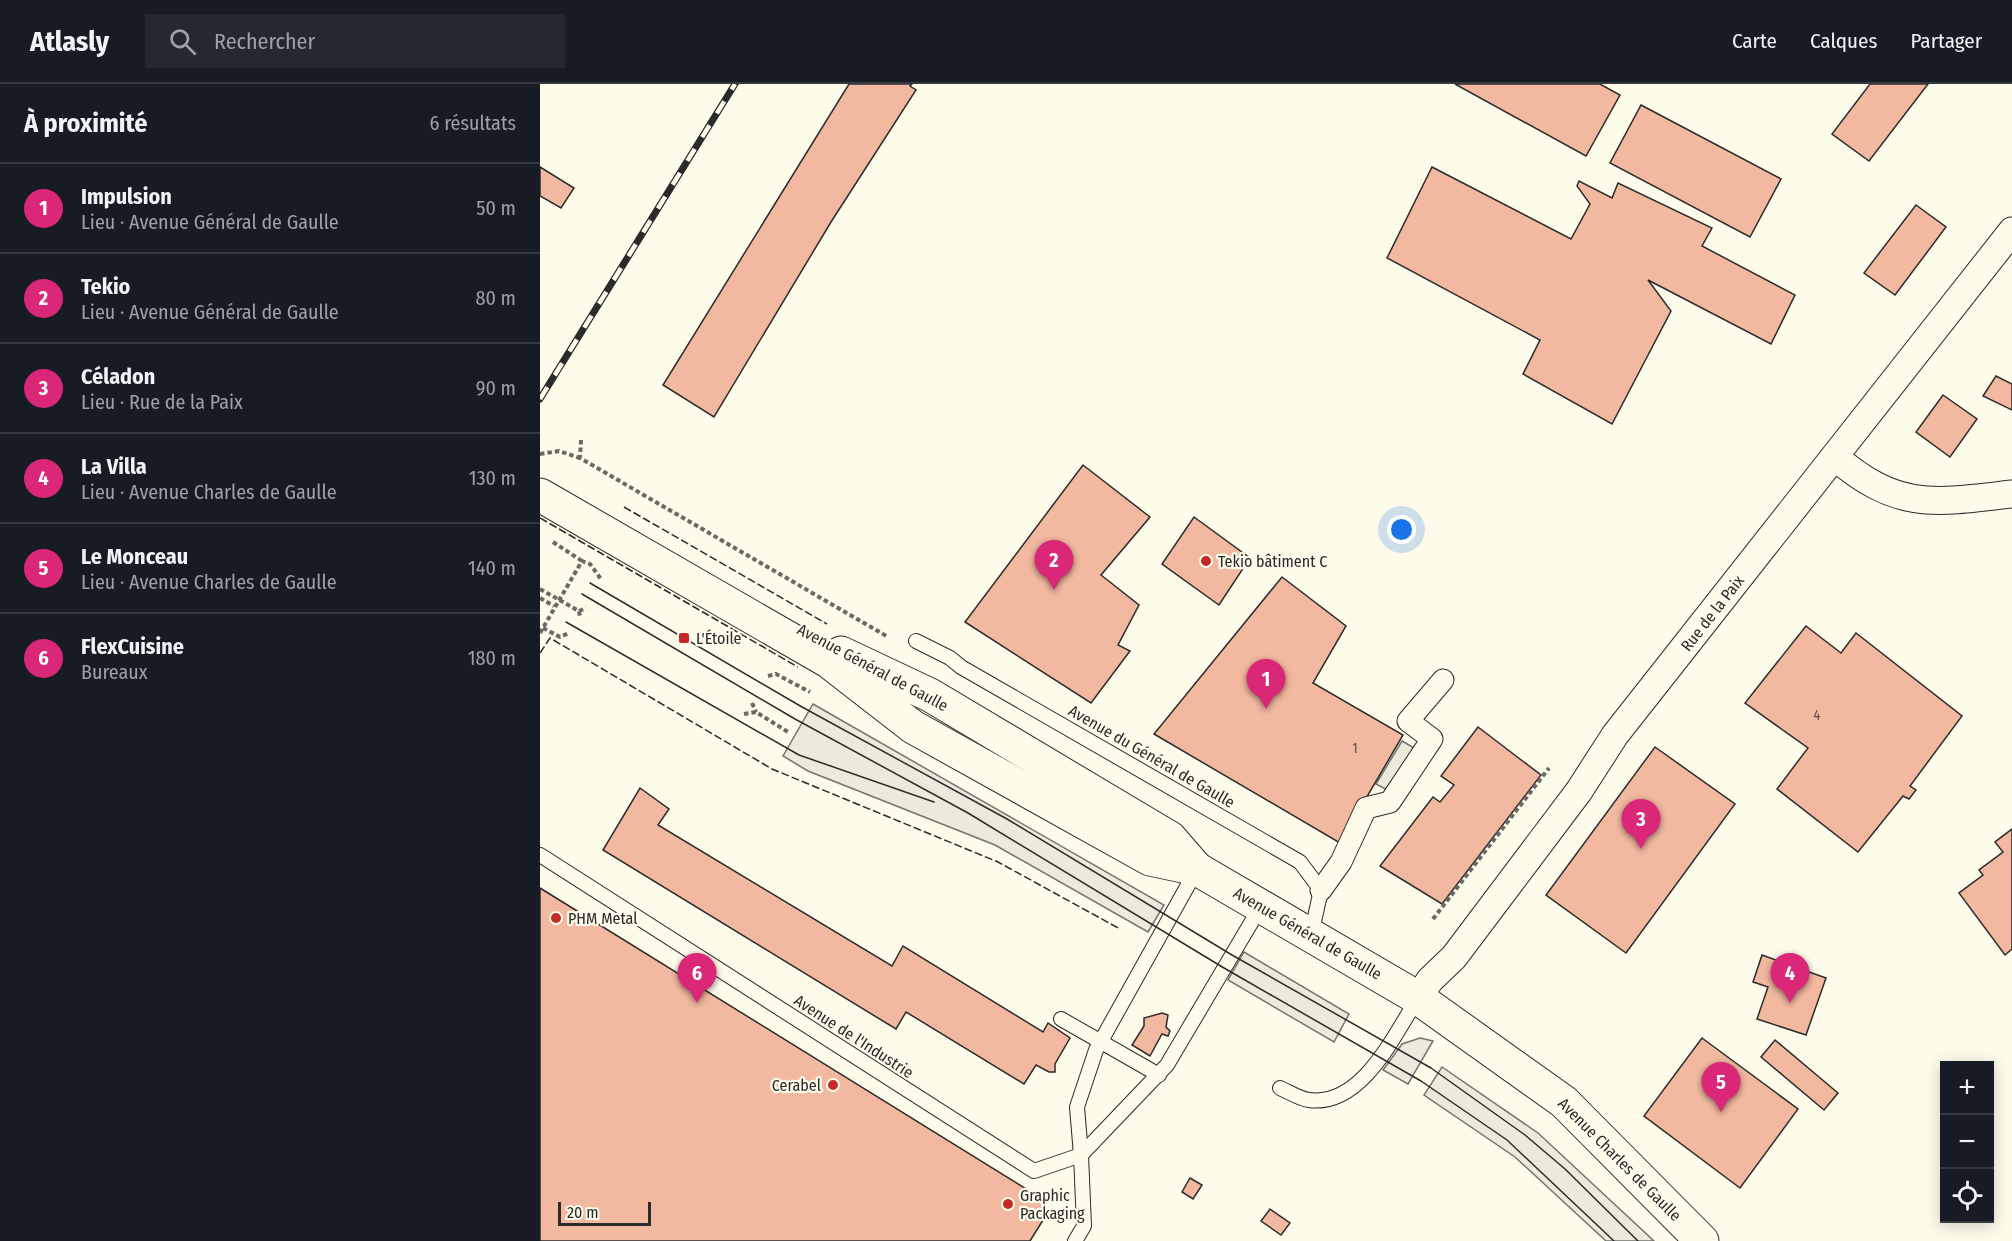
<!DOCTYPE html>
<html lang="fr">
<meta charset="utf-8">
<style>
body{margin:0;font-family:"Fira Sans Condensed",sans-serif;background:#242831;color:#f1f3f6}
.controls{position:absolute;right:18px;bottom:18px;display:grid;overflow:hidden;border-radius:0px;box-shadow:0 3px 15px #0003}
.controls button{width:54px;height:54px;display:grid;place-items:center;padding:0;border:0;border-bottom:2px solid #363941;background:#171b24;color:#f1f3f6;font:30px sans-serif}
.scale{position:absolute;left:18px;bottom:15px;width:93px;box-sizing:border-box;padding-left:6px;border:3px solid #2b2b2b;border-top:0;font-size:16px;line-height:21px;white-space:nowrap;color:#2b2b2b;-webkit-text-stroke:4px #fdfbea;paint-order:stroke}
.you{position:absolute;left:862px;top:446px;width:21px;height:21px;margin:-15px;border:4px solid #fff;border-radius:50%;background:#1a73e8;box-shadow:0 0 0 9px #1a73e833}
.badge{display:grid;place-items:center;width:39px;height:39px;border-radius:50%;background:#db2777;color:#fff;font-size:20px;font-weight:700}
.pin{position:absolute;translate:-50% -50px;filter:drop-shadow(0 2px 3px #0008)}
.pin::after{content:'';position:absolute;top:32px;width:21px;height:18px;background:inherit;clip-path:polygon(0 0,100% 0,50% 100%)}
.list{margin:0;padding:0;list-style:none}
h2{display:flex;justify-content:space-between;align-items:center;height:78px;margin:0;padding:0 24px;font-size:26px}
h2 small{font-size:20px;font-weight:400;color:#9ea1a6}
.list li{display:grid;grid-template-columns:39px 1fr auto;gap:18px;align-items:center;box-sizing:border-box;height:90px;padding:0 24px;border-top:2px solid #363941}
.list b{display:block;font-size:22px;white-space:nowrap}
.list p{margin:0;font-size:20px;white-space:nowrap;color:#9ea1a6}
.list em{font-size:20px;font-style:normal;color:#9ea1a6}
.icon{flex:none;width:33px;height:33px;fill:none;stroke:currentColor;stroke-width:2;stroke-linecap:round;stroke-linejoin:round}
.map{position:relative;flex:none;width:1472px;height:1157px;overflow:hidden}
header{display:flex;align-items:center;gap:36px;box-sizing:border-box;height:84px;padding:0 30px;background:#171b24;border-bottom:2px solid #363941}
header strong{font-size:28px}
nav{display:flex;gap:33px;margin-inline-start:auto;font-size:21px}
.search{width:420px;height:54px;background:#242831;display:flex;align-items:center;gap:15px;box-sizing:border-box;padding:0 21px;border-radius:0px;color:#9ea1a6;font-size:22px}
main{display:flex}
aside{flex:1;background:#171b24}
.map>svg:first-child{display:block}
</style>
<header>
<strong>Atlasly</strong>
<div class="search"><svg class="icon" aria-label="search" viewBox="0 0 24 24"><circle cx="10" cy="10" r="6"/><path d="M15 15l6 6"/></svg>Rechercher</div>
<nav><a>Carte</a><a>Calques</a><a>Partager</a></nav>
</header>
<main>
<aside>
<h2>À proximité<small>6 résultats</small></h2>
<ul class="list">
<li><span class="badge">1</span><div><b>Impulsion</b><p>Lieu · Avenue Général de Gaulle</p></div><em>50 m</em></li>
<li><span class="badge">2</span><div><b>Tekio</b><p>Lieu · Avenue Général de Gaulle</p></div><em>80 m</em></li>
<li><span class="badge">3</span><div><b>Céladon</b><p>Lieu · Rue de la Paix</p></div><em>90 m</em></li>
<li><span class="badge">4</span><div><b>La Villa</b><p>Lieu · Avenue Charles de Gaulle</p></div><em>130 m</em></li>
<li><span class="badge">5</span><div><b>Le Monceau</b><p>Lieu · Avenue Charles de Gaulle</p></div><em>140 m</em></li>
<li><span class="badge">6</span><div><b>FlexCuisine</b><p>Bureaux</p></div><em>180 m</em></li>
</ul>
</aside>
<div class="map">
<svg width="1472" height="1157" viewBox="0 0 1472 1157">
<rect width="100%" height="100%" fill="#fdfbea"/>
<g fill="#ecebdb" stroke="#74746e" stroke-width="1.5">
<path d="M 273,620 L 624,821 L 608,848 L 455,761 L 268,687 L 243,672 Z"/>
<path d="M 862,657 L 876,665 L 851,708 L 836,700 Z"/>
<path d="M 704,868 L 809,930 L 794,958 L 688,896 Z"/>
<path d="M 880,954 L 893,957 L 868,1000 L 843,986 L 862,960 Z"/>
<path d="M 902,983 L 998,1049 L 1114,1157 L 1066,1157 L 975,1073 L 884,1011 Z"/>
</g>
<g fill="#f2b8a0" stroke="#2b2b2b" stroke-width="1.5">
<path d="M 309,0 L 372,0 L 370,2 L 376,6 L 291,138 L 174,333 L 123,301 Z"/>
<path d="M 915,0 L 1060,0 L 1080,11 L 1046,72 Z"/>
<path d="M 1330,0 L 1388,0 L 1329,77 L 1292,50 Z"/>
<path d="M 1101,21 L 1241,95 L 1210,153 L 1070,79 Z"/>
<path d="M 0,83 L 34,104 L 21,124 L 0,112 Z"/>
<path d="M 892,83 L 1031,155 L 1050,120 L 1037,102 L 1039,97 L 1072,114 L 1078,99 L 1172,144 L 1162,162 L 1255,211 L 1231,260 L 1108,196 L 1131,227 L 1072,340 L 983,290 L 1000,256 L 847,174 Z"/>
<path d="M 1376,121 L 1406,143 L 1355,211 L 1324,189 Z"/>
<path d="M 1456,292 L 1472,300 L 1472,326 L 1443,312 Z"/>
<path d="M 1403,311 L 1437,335 L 1410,373 L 1376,348 Z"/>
<path d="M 543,381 L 610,433 L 561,491 L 599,521 L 578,561 L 590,567 L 551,619 L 425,538 Z"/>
<path d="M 654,433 L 710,474 L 679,521 L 622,480 Z"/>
<path d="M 742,493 L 806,542 L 773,599 L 863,651 L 800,759 L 614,650 Z"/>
<path d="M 1266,542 L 1301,569 L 1316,549 L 1422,632 L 1370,702 L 1376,706 L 1369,715 L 1363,712 L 1318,768 L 1237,705 L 1268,664 L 1205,619 Z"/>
<path d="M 938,643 L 1001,691 L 902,820 L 840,782 L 893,713 L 900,718 L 914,701 L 901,692 Z"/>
<path d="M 1115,663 L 1195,720 L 1086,869 L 1006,811 Z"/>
<path d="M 100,704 L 129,725 L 118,741 L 352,882 L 363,862 L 503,948 L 508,939 L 530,954 L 515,980 L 515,988 L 509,988 L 496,981 L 484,1000 L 366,928 L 356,945 L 63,766 Z"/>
<path d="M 1472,745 L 1472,865 L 1465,871 L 1419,809 L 1443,791 L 1439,786 L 1463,768 L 1455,758 Z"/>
<path d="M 0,804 L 504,1116 L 505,1133 L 490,1157 L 0,1157 Z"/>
<path d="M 1222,871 L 1286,894 L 1266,951 L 1217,935 L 1228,903 L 1213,898 Z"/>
<path d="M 622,929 L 628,931 L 626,943 L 630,947 L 628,952 L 622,950 L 610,972 L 592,961 L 604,942 L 604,934 Z"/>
<path d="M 1162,954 L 1258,1025 L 1200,1104 L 1104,1032 Z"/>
<path d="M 1235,956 L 1298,1009 L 1284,1026 L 1221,973 Z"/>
<path d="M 650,1094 L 662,1101 L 653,1115 L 642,1108 Z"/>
<path d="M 730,1125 L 750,1139 L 741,1151 L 721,1137 Z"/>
</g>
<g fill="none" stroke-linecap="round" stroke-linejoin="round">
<g stroke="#2b2b2b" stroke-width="16">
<g id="service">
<path d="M 376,557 L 410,574 L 421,583 L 760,778 L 781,806 L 771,851"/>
<path d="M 0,771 L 494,1087 L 541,1071 L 544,1142 L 535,1157"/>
<path d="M 521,935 L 619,991"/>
<path d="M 740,1004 C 749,1008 760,1015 769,1016 C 822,1023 854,951 878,914"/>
<path d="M 541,1071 L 537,1023 L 556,966 L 657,785"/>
<path d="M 541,1071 L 627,981 L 721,822"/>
</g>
</g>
<g stroke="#2b2b2b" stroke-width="23">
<path id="pedestrian" d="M 781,806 L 801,778 L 826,724 L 850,718 L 892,655 L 868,637 L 903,596"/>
</g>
<g stroke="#2b2b2b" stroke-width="29">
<g id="minor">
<path d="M 1295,373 C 1358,427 1395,419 1472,410"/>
<path d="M 878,914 L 890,896 L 914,873 L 1039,707 L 1075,651 L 1472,147"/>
</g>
</g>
<g stroke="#2b2b2b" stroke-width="35">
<g id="secondary">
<path d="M 0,411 L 288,577 L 373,643 L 610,775 L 657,785 L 878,914 L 1024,1018 L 1162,1157"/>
<path d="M 301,569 L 390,611 L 630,754 L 657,785"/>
</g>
</g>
<g stroke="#6a6964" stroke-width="4" stroke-dasharray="4.5 3" stroke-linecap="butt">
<path d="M 41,356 L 40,374 L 348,553"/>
<path d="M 0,370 L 19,367 L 40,374"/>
<path d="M 13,458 L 42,477"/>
<path d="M 0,505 L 39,527 L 40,533"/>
<path d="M 0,514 L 14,522"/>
<path d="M 39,527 L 46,524"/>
<path d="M 3,544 L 20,553 L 29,549"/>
<path d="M 0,549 L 42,477 L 50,480 L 61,495"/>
<path d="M 228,592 L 236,590 L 270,608"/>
<path d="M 212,619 L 216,628"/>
<path d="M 204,630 L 216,628 L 248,648"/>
<path d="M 893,835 L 1009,684"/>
</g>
<use href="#service" stroke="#fdfbea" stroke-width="14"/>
<use href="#pedestrian" stroke="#fdfbea" stroke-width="21"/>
<use href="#minor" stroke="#fdfbea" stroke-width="27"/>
<use href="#secondary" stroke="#fdfbea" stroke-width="33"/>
<g stroke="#2b2b2b" stroke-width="1.5">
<path d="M 50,499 L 262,623 L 467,735 L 692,871 L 891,984 L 985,1051 L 1025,1085 L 1098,1157"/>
<path d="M 42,510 L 255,635 L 428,729 L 684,884 L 881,997 L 967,1056 L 1074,1157"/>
<path d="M 26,538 L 259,671 L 394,718"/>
</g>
<g stroke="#2b2b2b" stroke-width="7">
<path id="rail" d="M 0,315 L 195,0"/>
</g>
<use href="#rail" stroke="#fdfbea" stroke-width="4.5" stroke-dasharray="14" stroke-linecap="butt"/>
<g stroke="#2b2b2b" stroke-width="1.5" stroke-dasharray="8 3" stroke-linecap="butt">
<path d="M 84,423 L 287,540"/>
<path d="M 0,434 L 258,583"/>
<path d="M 0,569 L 10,554 L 232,685 L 458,778 L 580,845"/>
</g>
</g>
<g fill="#c62828" stroke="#fdfbea" stroke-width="2">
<circle cx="666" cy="477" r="6"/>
<rect x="138" y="548" width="12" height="12" rx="3"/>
<circle cx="16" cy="834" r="6"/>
<circle cx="293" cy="1001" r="6"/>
<circle cx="468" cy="1120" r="6"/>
</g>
<g text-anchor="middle" stroke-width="4.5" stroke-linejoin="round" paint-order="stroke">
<g font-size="14" fill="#5d4e48">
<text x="1277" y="636">4</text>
<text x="815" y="669">1</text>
</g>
<g font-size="16" fill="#2b2b2b" stroke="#fdfbea" text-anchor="start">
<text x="678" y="483">Tekio bâtiment C</text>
<text x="156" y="560">L'Étoile</text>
<text x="28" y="840">PHM Metal</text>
<text x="281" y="1007" text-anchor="end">Cerabel</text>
<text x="480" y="1117">Graphic<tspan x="480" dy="18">Packaging</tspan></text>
</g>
<g font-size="16" fill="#2b2b2b" stroke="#fdfbea">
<text transform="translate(1172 529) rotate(-52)" y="6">Rue de la Paix</text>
<text transform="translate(333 583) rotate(28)" y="6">Avenue Général de Gaulle</text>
<text transform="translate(612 672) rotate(30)" y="6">Avenue du Général de Gaulle</text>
<text transform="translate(768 849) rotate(30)" y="6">Avenue Général de Gaulle</text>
<text transform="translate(314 952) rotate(33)" y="6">Avenue de l'Industrie</text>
<text transform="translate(1080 1075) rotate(45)" y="6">Avenue Charles de Gaulle</text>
</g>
</g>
</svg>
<div class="controls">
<button>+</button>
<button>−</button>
<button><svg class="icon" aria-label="locate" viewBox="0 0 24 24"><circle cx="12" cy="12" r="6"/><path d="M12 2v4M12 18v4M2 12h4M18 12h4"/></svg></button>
</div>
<div class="scale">20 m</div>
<div class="you"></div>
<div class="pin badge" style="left:726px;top:625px">1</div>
<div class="pin badge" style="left:514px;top:506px">2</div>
<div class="pin badge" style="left:1101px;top:765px">3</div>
<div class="pin badge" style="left:1250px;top:919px">4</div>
<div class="pin badge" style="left:1181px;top:1028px">5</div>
<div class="pin badge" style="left:157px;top:919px">6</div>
</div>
</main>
